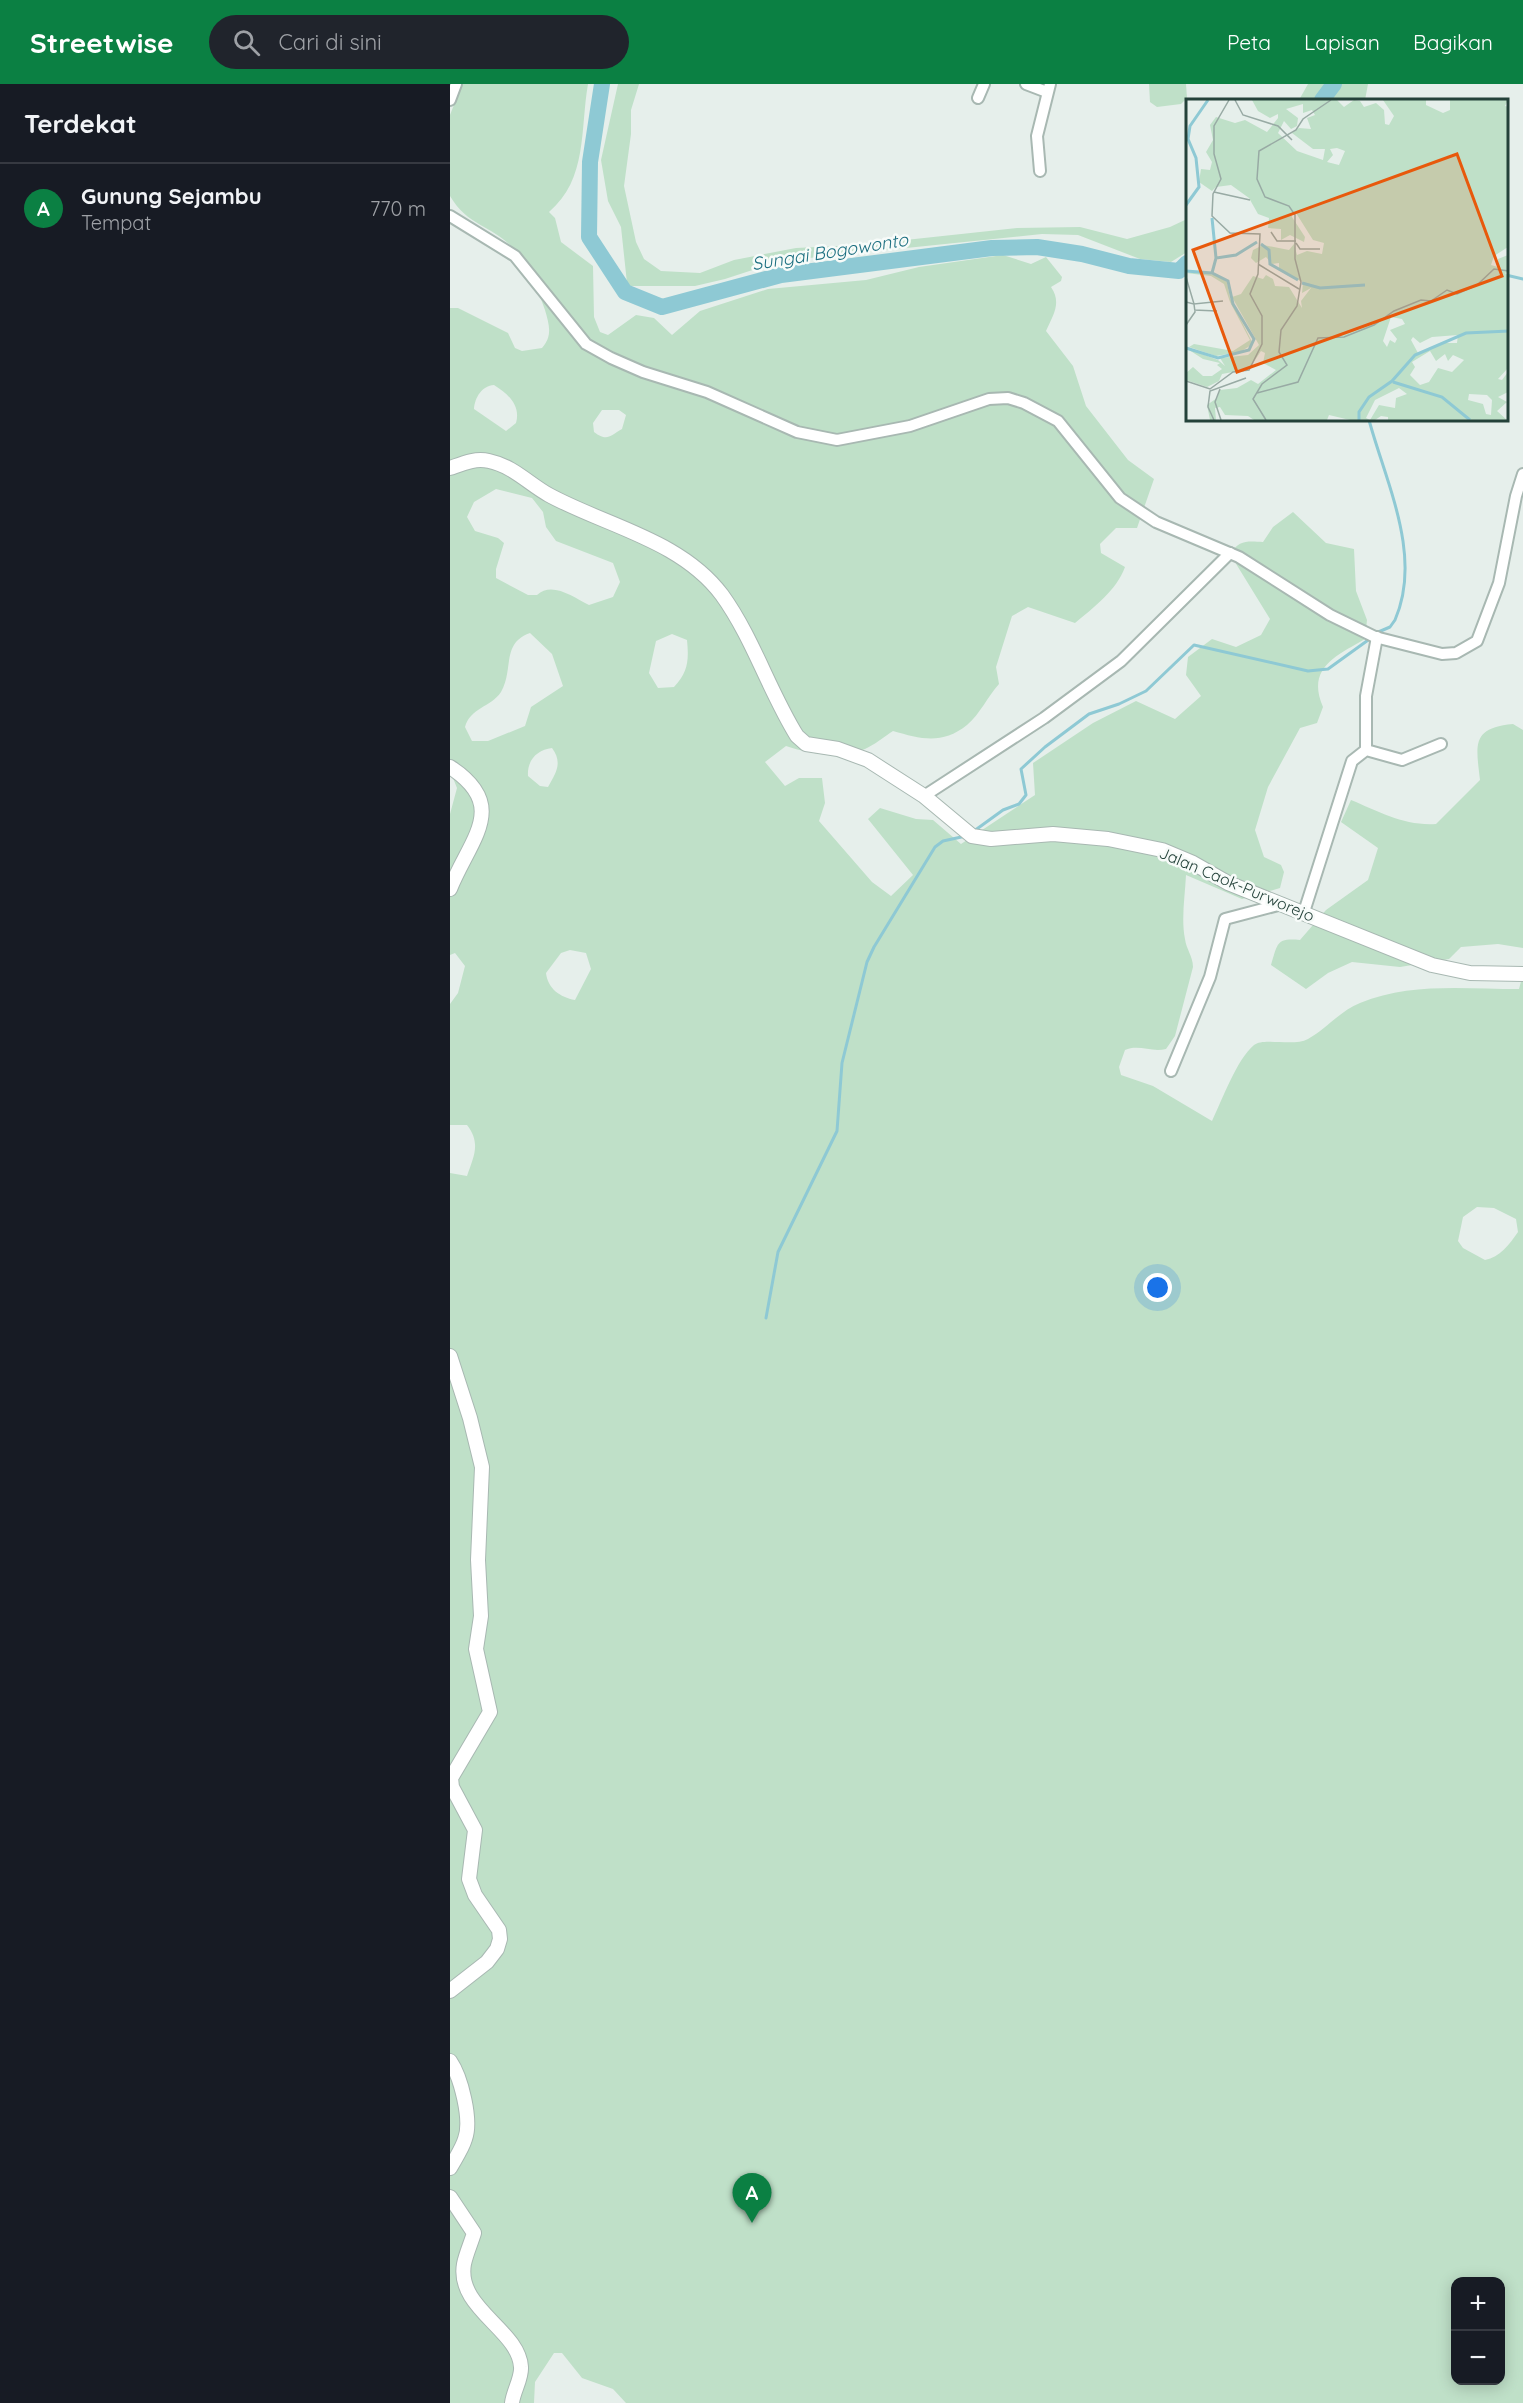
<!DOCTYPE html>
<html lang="id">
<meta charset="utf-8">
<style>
body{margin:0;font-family:Quicksand,sans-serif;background:#20242c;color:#f1f3f6}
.controls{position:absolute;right:18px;bottom:18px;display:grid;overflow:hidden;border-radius:12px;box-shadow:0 3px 15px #0003}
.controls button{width:54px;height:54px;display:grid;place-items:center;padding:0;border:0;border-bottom:2px solid #363941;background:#171b24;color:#f1f3f6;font:30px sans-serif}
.you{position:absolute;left:708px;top:1204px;width:21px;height:21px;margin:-15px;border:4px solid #fff;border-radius:50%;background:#1a73e8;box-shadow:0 0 0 9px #1a73e833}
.badge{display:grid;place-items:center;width:39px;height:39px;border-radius:50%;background:#0b8043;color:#fff;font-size:20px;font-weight:700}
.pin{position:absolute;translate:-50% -50px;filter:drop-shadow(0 2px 3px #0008)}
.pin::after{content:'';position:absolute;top:32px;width:21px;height:18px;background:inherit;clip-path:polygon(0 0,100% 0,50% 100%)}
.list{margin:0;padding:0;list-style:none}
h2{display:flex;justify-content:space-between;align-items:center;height:78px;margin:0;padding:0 24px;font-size:26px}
h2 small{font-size:20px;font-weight:400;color:#9ea1a6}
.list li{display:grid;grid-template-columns:39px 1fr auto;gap:18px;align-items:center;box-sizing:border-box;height:90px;padding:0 24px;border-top:2px solid #363941}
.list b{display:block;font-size:22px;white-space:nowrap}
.list p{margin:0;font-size:20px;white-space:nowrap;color:#9ea1a6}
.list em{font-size:20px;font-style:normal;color:#9ea1a6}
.icon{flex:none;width:33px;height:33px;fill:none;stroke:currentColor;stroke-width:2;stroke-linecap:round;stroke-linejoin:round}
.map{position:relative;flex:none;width:1073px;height:2319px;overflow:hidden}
header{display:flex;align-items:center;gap:36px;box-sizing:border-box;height:84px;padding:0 30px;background:#0b8043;color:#fff}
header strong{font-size:28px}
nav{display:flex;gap:33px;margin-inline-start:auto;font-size:21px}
.search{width:420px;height:54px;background:#20242c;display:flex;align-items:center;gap:15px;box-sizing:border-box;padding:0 21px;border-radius:33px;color:#9ea1a6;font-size:22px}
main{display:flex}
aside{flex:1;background:#171b24}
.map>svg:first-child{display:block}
</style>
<header>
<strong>Streetwise</strong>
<div class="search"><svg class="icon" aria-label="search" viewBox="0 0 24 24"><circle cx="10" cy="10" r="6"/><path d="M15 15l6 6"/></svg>Cari di sini</div>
<nav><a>Peta</a><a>Lapisan</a><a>Bagikan</a></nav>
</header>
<main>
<aside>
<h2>Terdekat<small></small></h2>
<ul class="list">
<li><span class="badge">A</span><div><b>Gunung Sejambu</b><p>Tempat</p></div><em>770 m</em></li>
</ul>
</aside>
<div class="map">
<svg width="1073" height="2319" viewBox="0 0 1073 2319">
<rect width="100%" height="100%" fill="#e6efeb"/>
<g fill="#bfe0c8" fill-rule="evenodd">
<path d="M 12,0 L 138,0 C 130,45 138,95 99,128 L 105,134 L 111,158 L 143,182 L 144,233 L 150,248 L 158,251 L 186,231 L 204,234 L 222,251 L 250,227 L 318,205 L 416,196 L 469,183 L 553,171 L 581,180 L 596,173 L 612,193 L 611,197 L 601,203 C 612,219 603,231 596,247 L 623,282 L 636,322 L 678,376 L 704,395 L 687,444 L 666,444 L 650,460 L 651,469 L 675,483 C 666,507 644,523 625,539 L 578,523 L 562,532 L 546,583 L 549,600 C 538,612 530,630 517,641 C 492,661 471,655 443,647 C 434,653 424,661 415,665 C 390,675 360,670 336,662 L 315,678 L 335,702 L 349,694 L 372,694 L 375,719 L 369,737 L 422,798 L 441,812 L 463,791 L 418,735 L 430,724 L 466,735 L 483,736 L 511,760 L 585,711 L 583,679 L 643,639 L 686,617 L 725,635 L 751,612 L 736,591 L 738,573 L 762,555 L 786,563 L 811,551 L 820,535 L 780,470 C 789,456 797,457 813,458 L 823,443 L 843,428 L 876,459 L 904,465 L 906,507 L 917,536 L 915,555 C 886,572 856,584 873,623 L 867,639 L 850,644 L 818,703 L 805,746 L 814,773 L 831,781 L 834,788 L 830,804 L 792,815 L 736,791 C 735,812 731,835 735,855 C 736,865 743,872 743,883 L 725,952 L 716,965 C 702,969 689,960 675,966 L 669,983 L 671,991 L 703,1002 L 762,1037 C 772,1016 787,975 804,961 C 814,953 843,963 858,955 C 876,945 890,927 910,919 C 960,898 1016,905 1069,905 L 1073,890 L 1073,2319 L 176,2319 L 163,2305 L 132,2294 L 112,2269 L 104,2269 L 85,2298 L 84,2319 L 0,2319 L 0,1089 L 17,1092 C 24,1072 31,1059 17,1041 L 0,1041 L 0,920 L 8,909 L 15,882 L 5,869 L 0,871 L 0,730 L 7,704 L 3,694 L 0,692 L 0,224 L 8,224 L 58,249 L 65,264 L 72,267 L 92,264 C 103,252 99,240 95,226 C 86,201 79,180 60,161 C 41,142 17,141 0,112 L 0,31 ZM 44,301 C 58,310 71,321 66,339 L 56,347 L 24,325 C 25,313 32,302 44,301 ZM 152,326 L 169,326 L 176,331 L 172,345 C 160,352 157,358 144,348 L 143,339 ZM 46,405 L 82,414 L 93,428 L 96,443 L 106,457 L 163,479 L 170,498 L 163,513 L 139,521 C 123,513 102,497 87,511 L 78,511 L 46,494 L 46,485 L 54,459 L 48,454 L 25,447 L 17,433 L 24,418 ZM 80,549 L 102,570 L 113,602 L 81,623 L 75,642 L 38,657 L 22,657 L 15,643 C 20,624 41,623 51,608 C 64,586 51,559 80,549 ZM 222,550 L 237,556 C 239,577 238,588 224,603 L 208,604 L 199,589 L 206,557 ZM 102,664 C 113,679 106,689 98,703 L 90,702 L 78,692 C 77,676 87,666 102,664 ZM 120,866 L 136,869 L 141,885 L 125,916 C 110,913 98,905 96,889 L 111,869 ZM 1027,1123 L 1044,1124 L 1066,1135 L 1068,1148 C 1059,1161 1050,1173 1035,1176 L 1013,1164 L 1008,1157 L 1013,1133 ZM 1006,2198 L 1050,2198 L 1050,2296 L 1006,2296 Z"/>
<path d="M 168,0 L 189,0 L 181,26 L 181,50 L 174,102 L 186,158 L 194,175 L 211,187 L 250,189 L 284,176 L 346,164 L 409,161 L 567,144 L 630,143 L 677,155 L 720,143 L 737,135 L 737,168 L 721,178 L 690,175 L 628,151 L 592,150 L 330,177 L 275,195 L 245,202 L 180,202 L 177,199 L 171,143 L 158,117 L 151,76 Z"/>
<path d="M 699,0 L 736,0 L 737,14 L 731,20 L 707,23 L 700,18 Z"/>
<path d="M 858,0 L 875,0 L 865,16 L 849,16 Z"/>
<path d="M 890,0 L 918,0 L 915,16 L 880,16 Z"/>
<path d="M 1063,640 L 1073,646 L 1073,864 L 1048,860 L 1011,863 L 999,875 L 950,883 L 902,878 L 878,889 L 856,905 L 821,881 C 828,859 826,854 850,856 L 876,826 L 918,796 L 928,764 L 891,738 L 901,716 C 930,728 954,742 986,740 L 1030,696 C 1026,661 1021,644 1063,640 Z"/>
</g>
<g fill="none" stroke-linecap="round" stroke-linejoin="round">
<g stroke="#8ec9d4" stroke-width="3">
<path d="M 1056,191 L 1073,195"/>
<path d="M 919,336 C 936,399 973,472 945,536 L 940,543 L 926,549"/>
<path d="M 524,747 L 553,726 L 569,720 L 576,711 L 571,685 L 595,663 L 639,630 L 669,620 L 696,607 L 744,561 L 858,587 L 878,585 L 921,554"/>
<path d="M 316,1234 L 328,1168 L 387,1047 L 392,979 L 417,878 L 424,863 L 485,763 L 493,757 L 516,752"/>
</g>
<g stroke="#8ec9d4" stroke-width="16">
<path d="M 152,0 L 140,78 L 139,153 L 175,208 L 212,223 L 331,191 L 542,164 L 587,163 L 632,170 L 679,182 L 729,187 L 737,179"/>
<path d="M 872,16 L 884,0"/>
</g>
<g stroke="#a8b8b2" stroke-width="14">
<g id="minor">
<path d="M 576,0 L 597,8"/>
<path d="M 528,14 L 534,0"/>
<path d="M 0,16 L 6,0"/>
<path d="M 590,87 L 587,52 L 600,0"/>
<path d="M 0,132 L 65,172 L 136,260 L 161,274 L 193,288 L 257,308 L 347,348 L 387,356 L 460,342 L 539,315 L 558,314 L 574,319 L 608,337 L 670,414 L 706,438 L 789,473 L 880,531 L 925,553 L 992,570 L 1006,569 L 1027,557 L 1049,499 L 1066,412 L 1073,390"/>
<path d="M 916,666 L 916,612 L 927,553"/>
<path d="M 474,712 L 594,634 L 671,577 L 780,469"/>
<path d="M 854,828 L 902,677 L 916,666 L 952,676 L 991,660"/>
<path d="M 721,987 L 760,893 L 775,835 L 832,820"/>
</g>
</g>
<g stroke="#a8b8b2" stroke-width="16">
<g id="tertiary">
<path d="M 0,384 C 14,379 25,374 39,377 C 63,382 79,400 99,411 C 156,442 231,456 272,511 C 303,554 319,607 347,652 L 356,660 L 388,665 L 418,676 L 474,712 L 522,752 L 541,755 L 603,750 L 658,755 L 712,766 L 743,779 L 778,799 L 982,881 L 1020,889 L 1073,890"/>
<path d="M 0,683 C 60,722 20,755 0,805"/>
<path d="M 0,1272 L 20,1334 L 32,1383 L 28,1476 L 31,1532 L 26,1565 L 40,1628 L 1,1694 L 2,1703 L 25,1746 L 19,1795 L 25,1811 L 49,1846 L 50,1855 L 47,1865 L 37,1878 L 0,1907"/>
<path d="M 0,1977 C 11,1993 22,2036 15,2055 C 12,2065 5,2075 0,2084"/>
<path d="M 0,2113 L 24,2149 C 21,2159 16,2170 14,2180 C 6,2224 69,2246 71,2283 C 72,2294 63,2308 62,2319"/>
</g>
</g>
<use href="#minor" stroke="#fff" stroke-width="10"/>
<use href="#tertiary" stroke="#fff" stroke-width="14"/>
</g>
<g text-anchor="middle" stroke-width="5" stroke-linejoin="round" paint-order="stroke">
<g font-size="16" fill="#24423a" stroke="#f7fbf9">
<text transform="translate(787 800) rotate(23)" y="6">Jalan Caok-Purworejo</text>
</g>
<g font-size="18" font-style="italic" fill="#1c6f80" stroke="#f7fbf9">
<text transform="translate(380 168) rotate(-9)" y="6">Sungai Bogowonto</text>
</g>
</g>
<g transform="translate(736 15)">
<rect width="322" height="322" fill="#e6efeb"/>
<path d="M 66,1 L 151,1 L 158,8 L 168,1 L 174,2 L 178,8 L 190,4 L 198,11 L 199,25 L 203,26 L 208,17 L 197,1 L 240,1 L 240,6 L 257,14 L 264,11 L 264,1 L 322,1 L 319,7 L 323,8 L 322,148 L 308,157 L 305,166 L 312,168 L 312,160 L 322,156 L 322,173 L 319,174 L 323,177 L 322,269 L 312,280 L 316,281 L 322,273 L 322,293 L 312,298 L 321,303 L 311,312 L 321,321 L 202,321 L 202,318 L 195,317 L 189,321 L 164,321 L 143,316 L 141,321 L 68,321 L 62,317 L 39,316 L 34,308 L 29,309 L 30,321 L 24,321 L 21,306 L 31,299 L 34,291 L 51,289 L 65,281 L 72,285 L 90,271 L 77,264 L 79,254 L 75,252 L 63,270 L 36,275 L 33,282 L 21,288 L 0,281 L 0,274 L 7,268 L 17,277 L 26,277 L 36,270 L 31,266 L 34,264 L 17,260 L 0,249 L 32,261 L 39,267 L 34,259 L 62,256 L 73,246 L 46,198 L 55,195 L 67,177 L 77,180 L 80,176 L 87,180 L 89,187 L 103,188 L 116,209 L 115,202 L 125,189 L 116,194 L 117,183 L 101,176 L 93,169 L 93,164 L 86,165 L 80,158 L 70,164 L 65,159 L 67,151 L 77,146 L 103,151 L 108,145 L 111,156 L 121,152 L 136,155 L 138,144 L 127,141 L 110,114 L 105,114 L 106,118 L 119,138 L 118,143 L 104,136 L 95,141 L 95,130 L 82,129 L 83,119 L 72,115 L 63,99 L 45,86 L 30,88 L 26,92 L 13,83 L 15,70 L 24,71 L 26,63 L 20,53 L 27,41 L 24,26 L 30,18 L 49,24 L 59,21 L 81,33 L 92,19 L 92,15 L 84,19 L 72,12 ZM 117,5 L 117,14 L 126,11 L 129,16 L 121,19 L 125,30 L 113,29 L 106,34 L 127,50 L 139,50 L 137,61 L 111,52 L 92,34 L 98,22 L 105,30 L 111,27 L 112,19 L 100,10 ZM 151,49 L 159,52 L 153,66 L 141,63 L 147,56 L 144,50 ZM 205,218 L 216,220 L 219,225 L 204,231 L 211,240 L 209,244 L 204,241 L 201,248 L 197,242 ZM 272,236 L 271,244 L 255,244 L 232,254 L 225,241 L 227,238 L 234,244 L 246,238 ZM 244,252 L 250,262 L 259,255 L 262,262 L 267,256 L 278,261 L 266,273 L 252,269 L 243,283 L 234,286 L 224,276 L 229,268 L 226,263 ZM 213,289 L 221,295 L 210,299 L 209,309 L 193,306 L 184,321 L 180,319 L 189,301 ZM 283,295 L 301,296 L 306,301 L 305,316 L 300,315 L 297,305 L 282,301 ZM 9,173 L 30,176 L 41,183 L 44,199 L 67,245 L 54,253 L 30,257 L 3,248 L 8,245 L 47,252 L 64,241 L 44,203 L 38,185 L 25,177 L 0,174 Z" fill="#bfe0c8" fill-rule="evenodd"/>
<path fill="none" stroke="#8ec9d4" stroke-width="3" d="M 0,106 L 13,88 L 10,59 L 2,40 L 4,27 L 22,1M 26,119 L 30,159M 75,145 L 83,151 L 84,165 L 112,181M 0,172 L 26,174 L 42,182 L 47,205 L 68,240 L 63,251 L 32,259 L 0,249M 26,174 L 30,159 L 50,156 L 71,143M 116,184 L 134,189 L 179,186M 207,283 L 256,298 L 284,321M 173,321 L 173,313 L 183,298 L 206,282 L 229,256 L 280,234 L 323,232"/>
<path fill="none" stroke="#98aaa4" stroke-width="1.5" d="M 49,1 L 57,16 L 92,27 L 106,41M 0,51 L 0,75M 28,93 L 64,101M 85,133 L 91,142 L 110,142M 110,144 L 114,150 L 134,150M 72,165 L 113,190M 0,178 L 8,205 L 37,202M 0,203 L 8,205 L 9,213 L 0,226M 8,211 L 31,212M 0,282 L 24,290 L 47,273 L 63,271 L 76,245 L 76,217 L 64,195 L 72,175 L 74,135 L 44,134 L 26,117 L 27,95 L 35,80 L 28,55 L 28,27 L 43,1M 34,290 L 29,303 L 35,321M 71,294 L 112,283 L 132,239 L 158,238 L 188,226 L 208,212 L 235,201 L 245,202 L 261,191 L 271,195 L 291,186 L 308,170 L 323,172M 28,321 L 22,308 L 24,292 L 60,279M 80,321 L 67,300 L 76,285 L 101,266 L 93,253 L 95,231 L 111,207 L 115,183 L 109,160 L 109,116 L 103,107 L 79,98 L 71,80 L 73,52 L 110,31 L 117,20 L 145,1"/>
<path fill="#e8590c" fill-opacity="0.15" stroke="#e8590c" stroke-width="3" d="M 271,55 L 316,177 L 51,273 L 7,151 Z"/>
<rect width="322" height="322" fill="none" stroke="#24423a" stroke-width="3"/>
</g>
</svg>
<div class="controls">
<button>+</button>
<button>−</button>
</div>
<div class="you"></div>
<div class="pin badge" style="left:302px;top:2139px">A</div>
</div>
</main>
